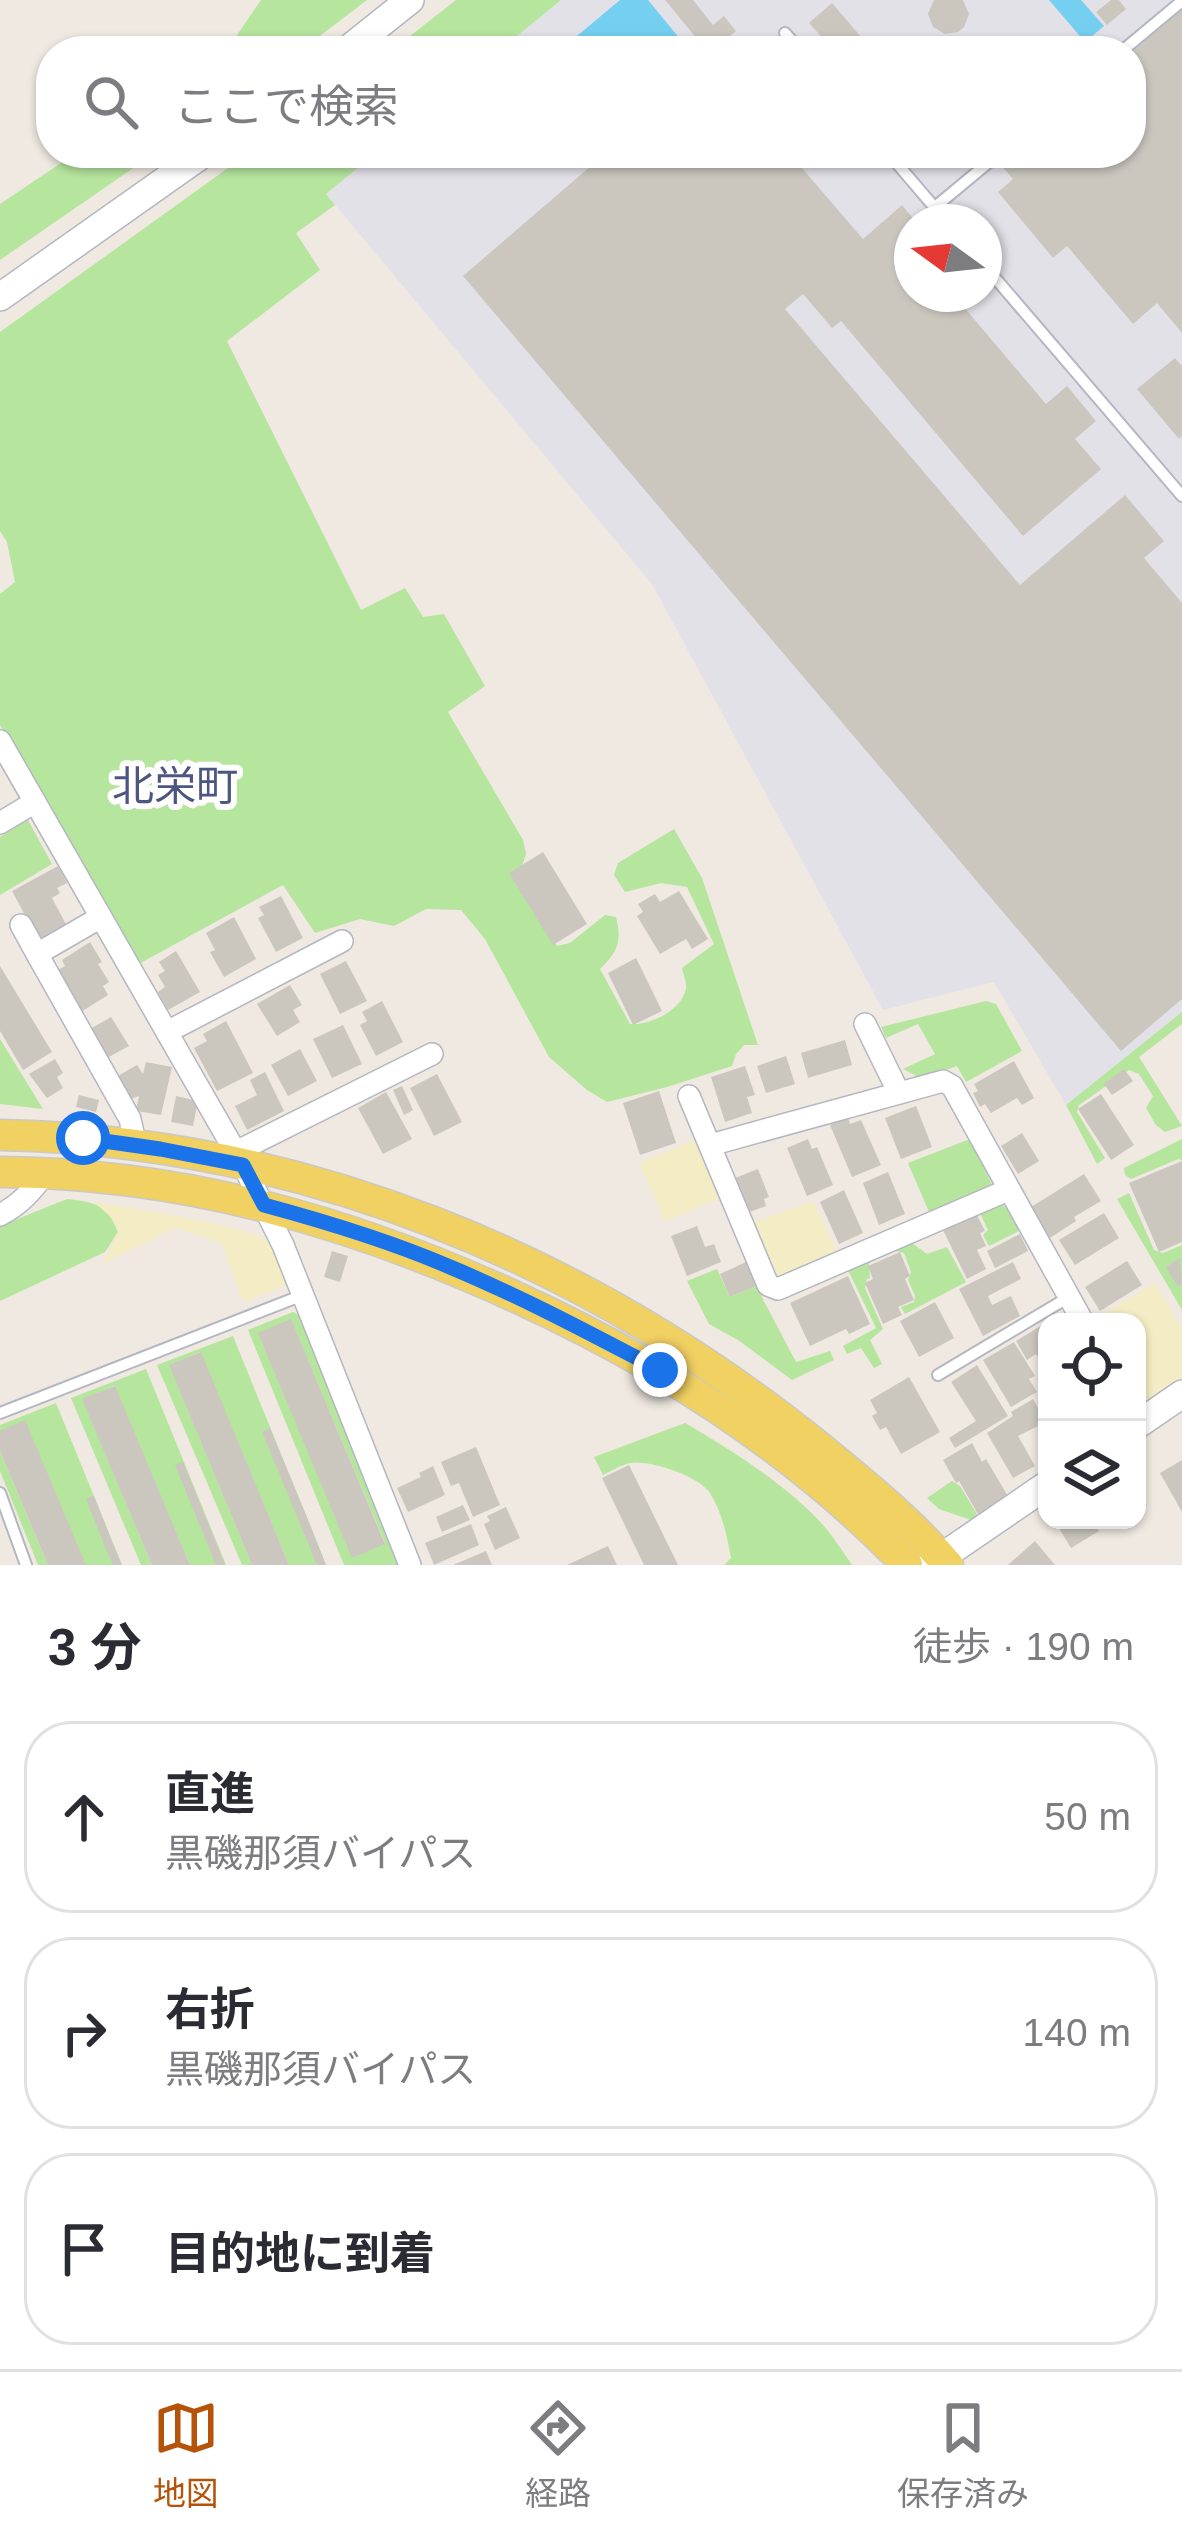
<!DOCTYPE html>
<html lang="ja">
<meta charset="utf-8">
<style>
body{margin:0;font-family:Arial,"Noto Sans JP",sans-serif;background:#f7f7f7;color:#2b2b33}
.controls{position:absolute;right:36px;bottom:36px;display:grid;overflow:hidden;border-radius:24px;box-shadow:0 3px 9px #0004}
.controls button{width:108px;height:108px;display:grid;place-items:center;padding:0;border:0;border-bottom:3px solid #e1e1e2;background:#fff;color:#2b2b33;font:60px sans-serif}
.compass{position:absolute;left:894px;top:204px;width:108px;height:108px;border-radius:50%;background:#fff;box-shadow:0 3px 9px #0004;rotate:285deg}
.stop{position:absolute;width:36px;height:36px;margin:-27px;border:9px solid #1a73e8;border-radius:50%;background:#fff}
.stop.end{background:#1a73e8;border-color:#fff;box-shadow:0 3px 12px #0008}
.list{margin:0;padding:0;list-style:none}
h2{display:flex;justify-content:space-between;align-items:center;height:156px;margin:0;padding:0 48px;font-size:51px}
h2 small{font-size:39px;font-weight:400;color:#7c7c81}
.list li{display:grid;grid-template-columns:78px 1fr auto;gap:36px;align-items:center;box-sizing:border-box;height:192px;margin:0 24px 24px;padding:0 24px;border:3px solid #e1e1e2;border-radius:48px}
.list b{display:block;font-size:45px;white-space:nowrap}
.list p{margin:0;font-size:39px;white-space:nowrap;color:#7c7c81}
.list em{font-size:39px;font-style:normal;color:#7c7c81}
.icon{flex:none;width:66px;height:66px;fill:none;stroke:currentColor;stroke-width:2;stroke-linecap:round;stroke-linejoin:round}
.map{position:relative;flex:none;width:1182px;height:1565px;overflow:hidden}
.search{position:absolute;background:#fff;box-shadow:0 3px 9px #0004;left:36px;right:36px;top:36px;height:132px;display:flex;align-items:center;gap:30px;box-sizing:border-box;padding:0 42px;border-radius:48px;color:#7c7c81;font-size:45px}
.sheet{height:804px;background:#fff}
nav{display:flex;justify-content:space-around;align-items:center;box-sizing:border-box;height:168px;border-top:3px solid #e1e1e2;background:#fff;font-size:33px;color:#7c7c81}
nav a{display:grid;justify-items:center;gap:6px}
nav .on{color:#b45309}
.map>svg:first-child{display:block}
</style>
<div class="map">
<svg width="1182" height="1565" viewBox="0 0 1182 1565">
<rect width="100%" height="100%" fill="#efe9e1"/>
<path fill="#e3e1e8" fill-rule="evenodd" d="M 561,0 L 1182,0 L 1182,1012 L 1066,1105 L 994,982 L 883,1010 L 652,584 L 326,194 L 376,153 L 1131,153 L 1131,51 L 499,51 ZM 912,222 L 984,222 L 984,294 L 912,294 Z"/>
<g fill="#b6e59e" fill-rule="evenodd">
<path d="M 261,0 L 367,0 L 300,51 L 221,51 L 235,38 Z"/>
<path d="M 456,0 L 561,0 L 499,51 L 391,51 Z"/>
<path d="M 76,153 L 155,153 L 0,260 L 0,204 Z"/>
<path d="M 249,153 L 376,153 L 326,194 L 335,205 L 296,233 L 320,270 L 227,341 L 361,610 L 405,588 L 423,617 L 444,614 L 485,686 L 448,712 L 523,840 L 526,854 L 517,881 L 557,946 L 570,943 L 605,915 L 616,917 C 622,941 618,952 600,969 L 630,1024 C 649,1026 683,1010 686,988 C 687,981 683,975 682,968 L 714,944 L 687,887 L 661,883 L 625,892 L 614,875 L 618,863 L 674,829 L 702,878 L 758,1045 L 744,1045 L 736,1054 L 732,1066 L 667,1087 L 607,1102 L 587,1090 L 549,1057 L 485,939 L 461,910 L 426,909 L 394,926 L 360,919 L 315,933 L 283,885 L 135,966 L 0,725 L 0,594 L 15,582 L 7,542 L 0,531 L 0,332 Z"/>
<path d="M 28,820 L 52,864 L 0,895 L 0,837 Z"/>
<path d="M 986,1001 L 996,1004 L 1022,1051 L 966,1082 L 957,1066 L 922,1079 L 903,1069 L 935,1054 L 918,1024 L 886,1038 L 881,1027 Z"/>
<path d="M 1182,1012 L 1182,1024 L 1139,1057 L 1182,1126 L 1165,1132 L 1156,1125 L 1146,1108 L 1153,1096 L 1139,1074 L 1129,1070 L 1079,1105 L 1077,1112 L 1105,1158 L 1097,1164 L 1066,1105 Z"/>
<path d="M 0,1039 L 43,1109 L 0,1104 Z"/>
<path d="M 970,1139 L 993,1187 L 929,1212 L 908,1163 Z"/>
<path d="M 1182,1139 L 1182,1160 L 1178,1159 L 1131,1179 L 1125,1175 L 1124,1168 Z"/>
<path d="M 1129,1193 L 1154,1250 L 1163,1253 L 1182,1245 L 1182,1310 L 1117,1199 Z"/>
<path d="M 67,1199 C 94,1202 107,1204 118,1232 L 105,1252 L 0,1301 L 0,1226 Z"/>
<path d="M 996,1204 L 1007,1207 L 1019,1231 L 989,1246 L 983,1235 L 988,1230 L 979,1211 Z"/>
<path d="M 909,1241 L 927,1254 L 947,1247 L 966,1282 L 905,1314 L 901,1307 L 914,1302 L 915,1296 L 908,1280 L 911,1272 L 904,1253 L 895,1251 L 869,1263 L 870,1278 L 867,1279 L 865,1288 L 883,1329 L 870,1340 L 882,1364 L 874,1368 L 861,1348 L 847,1354 L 843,1346 L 876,1328 L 847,1268 Z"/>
<path d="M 717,1269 L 730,1297 L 756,1286 L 796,1362 L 830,1351 L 834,1360 L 792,1380 L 738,1340 L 709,1324 L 687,1281 Z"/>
<path d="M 293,1312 L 301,1316 L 403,1565 L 344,1565 L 248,1330 ZM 291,1320 L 385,1543 L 353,1557 Z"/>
<path d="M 233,1336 L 326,1565 L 289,1565 L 200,1352 L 170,1366 L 252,1565 L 242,1565 L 157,1365 Z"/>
<path d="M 146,1369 L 226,1565 L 190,1565 L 114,1386 L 83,1400 L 152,1565 L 141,1565 L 71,1398 Z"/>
<path d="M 56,1403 L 122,1565 L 86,1565 L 0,1431 L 0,1425 Z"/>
<path d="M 685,1423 C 733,1451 787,1485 824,1526 C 834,1538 843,1552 852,1565 L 724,1565 L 731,1558 C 727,1536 722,1512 710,1493 C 699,1476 649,1459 630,1463 C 621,1465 611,1471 603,1475 L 594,1457 Z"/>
<path d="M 0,1451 L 48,1565 L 38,1565 L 0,1471 Z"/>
<path d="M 952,1481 L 960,1486 L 978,1516 L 971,1520 L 939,1509 L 927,1498 Z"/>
</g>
<g fill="#f3ecc5">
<path d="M 694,1140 L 720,1198 L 665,1222 L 639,1163 Z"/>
<path d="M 813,1201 L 838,1254 L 781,1278 L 773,1274 L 752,1223 Z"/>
<path d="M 94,1202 C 122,1207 254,1226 268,1242 C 277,1251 281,1272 286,1285 L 244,1302 L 221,1243 L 176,1228 L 102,1264 L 118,1232 L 112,1218 Z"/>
<path d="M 1155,1283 L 1182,1329 L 1182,1384 L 1152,1404 L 1137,1397 L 1137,1322 L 1093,1320 Z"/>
</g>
<g fill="#75cff0">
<path d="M 620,0 L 648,0 L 690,51 L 559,51 Z"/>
<path d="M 1049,0 L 1081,0 L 1104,26 L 1085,42 Z"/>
</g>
<g fill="#cbc7bf">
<path d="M 665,0 L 693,0 L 713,25 L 724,16 L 736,31 L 712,51 L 707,51 Z"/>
<path d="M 934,0 L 963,0 L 969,14 L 964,27 L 958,32 L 945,34 L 933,27 L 928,14 Z"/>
<path d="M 1111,0 L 1119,0 L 1126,9 L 1107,25 L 1096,12 Z"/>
<path d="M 832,3 L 862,38 L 848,51 L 834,51 L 809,23 Z"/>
<path d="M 1182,9 L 1182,333 L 1157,303 L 1133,324 L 1067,246 L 1053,258 L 998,192 L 1013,179 L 1000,164 L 1013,153 L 1131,153 L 1131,53 Z"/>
<path d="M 1065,36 L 1078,51 L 1047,51 Z"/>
<path d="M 606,153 L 789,153 L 863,239 L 902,205 L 916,222 L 912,222 L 912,294 L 953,294 L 1046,404 L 1067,386 L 1096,421 L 1075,439 L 1101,469 L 1023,536 L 841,321 L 832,328 L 803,294 L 785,309 L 1020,585 L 1125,495 L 1164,541 L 1144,558 L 1182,603 L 1182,999 L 1121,1051 L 463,276 Z"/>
<path d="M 1175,358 L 1182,366 L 1182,436 L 1179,439 L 1137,389 Z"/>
<path d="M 543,852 L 587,924 L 553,945 L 509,873 Z"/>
<path d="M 58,866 L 67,883 L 57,888 L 60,893 L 52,898 L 68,928 L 40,943 L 12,891 Z"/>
<path d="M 679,891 L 708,939 L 692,949 L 686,939 L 660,954 L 637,916 L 643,912 L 638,904 L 655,894 L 660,902 Z"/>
<path d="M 281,896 L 303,938 L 276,952 L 258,918 L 264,915 L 259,907 Z"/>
<path d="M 234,917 L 256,959 L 224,977 L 210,952 L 215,950 L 206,933 Z"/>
<path d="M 90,942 L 102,962 L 98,964 L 109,982 L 103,986 L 108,995 L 81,1012 L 56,971 L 65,966 L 62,960 Z"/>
<path d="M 176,951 L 200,992 L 168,1010 L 158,992 L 165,987 L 158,975 L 165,971 L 159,962 Z"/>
<path d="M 636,958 L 662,1011 L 633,1025 L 608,973 Z"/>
<path d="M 346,961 L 367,1001 L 340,1014 L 320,974 Z"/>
<path d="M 0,966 L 52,1052 L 23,1070 L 0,1031 Z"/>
<path d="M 290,985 L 302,1005 L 293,1010 L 300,1022 L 277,1036 L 257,1004 Z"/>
<path d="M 382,1001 L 403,1042 L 376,1056 L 360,1025 L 367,1021 L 362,1012 Z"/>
<path d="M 111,1017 L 129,1046 L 107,1058 L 90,1029 Z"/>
<path d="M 226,1021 L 253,1073 L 217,1091 L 194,1048 L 207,1041 L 203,1034 Z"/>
<path d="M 343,1025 L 362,1064 L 332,1078 L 313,1039 Z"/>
<path d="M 845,1040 L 852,1065 L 808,1078 L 801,1053 Z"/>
<path d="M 300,1049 L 317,1081 L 288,1096 L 271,1065 Z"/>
<path d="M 786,1056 L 795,1084 L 766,1093 L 757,1066 Z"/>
<path d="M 55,1059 L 63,1073 L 57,1077 L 63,1088 L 47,1098 L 29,1074 Z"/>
<path d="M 1014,1061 L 1034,1098 L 1022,1105 L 1017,1098 L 991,1113 L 985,1104 L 980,1107 L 973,1093 L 978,1091 L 974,1084 Z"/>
<path d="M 146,1062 L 172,1067 L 161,1115 L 136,1111 L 139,1096 L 128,1100 L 116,1077 L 137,1065 L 143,1074 Z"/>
<path d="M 745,1066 L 755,1095 L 747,1097 L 752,1113 L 725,1122 L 711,1077 Z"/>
<path d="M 1124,1069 L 1133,1081 L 1112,1095 L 1104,1084 Z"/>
<path d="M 265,1072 L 284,1111 L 247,1130 L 235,1106 L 257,1095 L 250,1080 Z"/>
<path d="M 437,1074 L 462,1122 L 434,1136 L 410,1088 Z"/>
<path d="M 402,1086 L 413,1110 L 404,1115 L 393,1090 Z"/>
<path d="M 659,1091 L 676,1143 L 640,1155 L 623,1103 Z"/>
<path d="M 386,1092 L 412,1139 L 383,1154 L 358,1108 Z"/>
<path d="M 1101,1094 L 1134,1145 L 1111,1160 L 1078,1109 Z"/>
<path d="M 79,1095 L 99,1100 L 96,1112 L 76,1107 Z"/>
<path d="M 176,1096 L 198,1101 L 193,1126 L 171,1122 Z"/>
<path d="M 916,1106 L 932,1147 L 901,1159 L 885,1118 Z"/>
<path d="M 848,1117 L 850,1124 L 861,1120 L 881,1165 L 852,1177 L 830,1125 Z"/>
<path d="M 1022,1133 L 1039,1161 L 1018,1174 L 1001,1146 Z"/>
<path d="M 808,1139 L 812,1149 L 817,1147 L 833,1185 L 807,1196 L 787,1148 Z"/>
<path d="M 1182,1161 L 1182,1242 L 1159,1252 L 1129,1183 Z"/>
<path d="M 758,1169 L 769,1197 L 764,1199 L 766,1206 L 747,1213 L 735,1178 Z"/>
<path d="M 888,1172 L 905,1214 L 879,1225 L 863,1183 Z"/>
<path d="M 1084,1174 L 1101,1201 L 1074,1217 L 1076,1221 L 1050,1238 L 1031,1207 Z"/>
<path d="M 844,1190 L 863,1233 L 839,1244 L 820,1202 Z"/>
<path d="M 976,1213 L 985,1231 L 980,1233 L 986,1246 L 977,1250 L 986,1269 L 967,1279 L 943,1230 Z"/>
<path d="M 1104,1213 L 1119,1238 L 1075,1265 L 1059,1240 Z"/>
<path d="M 697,1226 L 705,1247 L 714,1244 L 721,1262 L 687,1276 L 671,1236 Z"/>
<path d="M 1020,1234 L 1028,1251 L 995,1268 L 987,1251 Z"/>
<path d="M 332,1251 L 348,1256 L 340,1282 L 324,1277 Z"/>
<path d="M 900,1252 L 910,1276 L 905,1279 L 914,1300 L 898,1307 L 902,1315 L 883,1324 L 865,1283 L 873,1279 L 868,1266 Z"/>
<path d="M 1180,1258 L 1182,1284 L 1178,1287 L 1166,1267 Z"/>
<path d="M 1127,1261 L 1142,1285 L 1100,1311 L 1085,1287 Z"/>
<path d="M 746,1262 L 756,1286 L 730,1297 L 720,1274 Z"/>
<path d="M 1013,1262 L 1021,1279 L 988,1296 L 992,1305 L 1011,1296 L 1020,1316 L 983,1336 L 959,1289 Z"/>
<path d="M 848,1276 L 870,1324 L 849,1334 L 846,1329 L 810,1346 L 790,1303 Z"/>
<path d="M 935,1302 L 954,1338 L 919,1357 L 900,1321 Z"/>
<path d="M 291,1319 L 385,1544 L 352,1558 L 258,1333 Z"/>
<path d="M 1047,1322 L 1047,1353 L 1039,1358 L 1036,1354 L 1027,1360 L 1016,1341 Z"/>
<path d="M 1014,1342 L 1035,1376 L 1029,1379 L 1037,1392 L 1011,1407 L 983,1360 Z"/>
<path d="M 201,1352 L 289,1565 L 252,1565 L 169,1365 Z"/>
<path d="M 977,1365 L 1008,1416 L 955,1448 L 949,1438 L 976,1421 L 951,1382 Z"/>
<path d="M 909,1377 L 940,1432 L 901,1454 L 886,1427 L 880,1430 L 872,1416 L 877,1413 L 870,1400 Z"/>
<path d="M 115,1386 L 190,1565 L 152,1565 L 82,1399 Z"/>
<path d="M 1033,1399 L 1046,1422 L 1018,1436 L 1035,1466 L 1013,1478 L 987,1433 L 1013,1416 L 1011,1412 Z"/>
<path d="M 25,1420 L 86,1565 L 48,1565 L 0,1451 L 0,1431 Z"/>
<path d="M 270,1428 L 309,1522 L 326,1565 L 317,1565 L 262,1432 Z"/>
<path d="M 972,1443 L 982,1462 L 986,1459 L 1009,1498 L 979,1516 L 959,1481 L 956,1483 L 943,1460 Z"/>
<path d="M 476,1447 L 500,1505 L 473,1517 L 459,1483 L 451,1486 L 441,1462 Z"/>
<path d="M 1182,1460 L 1182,1512 L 1160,1473 Z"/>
<path d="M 183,1462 L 221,1555 L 225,1565 L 216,1565 L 175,1465 Z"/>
<path d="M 629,1465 L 678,1565 L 644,1565 L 602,1478 Z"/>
<path d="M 433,1466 L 445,1495 L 408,1512 L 397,1488 L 421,1477 L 419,1473 Z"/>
<path d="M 94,1496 L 111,1539 L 122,1565 L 113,1565 L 103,1542 L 86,1499 Z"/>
<path d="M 463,1505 L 470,1520 L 442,1532 L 436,1517 Z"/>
<path d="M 506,1507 L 520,1538 L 495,1550 L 484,1524 L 490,1521 L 487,1516 Z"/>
<path d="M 1054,1520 L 1092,1520 L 1099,1531 L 1071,1548 Z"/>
<path d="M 471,1524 L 479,1545 L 434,1565 L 425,1543 Z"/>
<path d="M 1035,1541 L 1055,1565 L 1008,1565 Z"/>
<path d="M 608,1546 L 617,1565 L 567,1565 Z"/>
<path d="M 486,1551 L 492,1565 L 453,1565 Z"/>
</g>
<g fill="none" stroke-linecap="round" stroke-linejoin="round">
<g stroke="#b4b7c1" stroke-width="14">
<g id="lane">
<path d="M 785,33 L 801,51"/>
<path d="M 1122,51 L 1182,1"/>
<path d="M 888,153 L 947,222"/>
<path d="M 935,207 L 1000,153"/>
<path d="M 984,265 L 1182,496"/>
<path d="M 938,1375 L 1069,1297"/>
<path d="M 0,1413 L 303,1295"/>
<path d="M 0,1493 L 26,1565"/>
</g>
</g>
<g stroke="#b4b7c1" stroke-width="24">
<g id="street">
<path d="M 0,741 L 243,1165 L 283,1245 L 410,1565"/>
<path d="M 0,823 L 35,802"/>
<path d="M 101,917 L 37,954 L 130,1119 L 136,1146"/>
<path d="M 21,925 L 37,954"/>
<path d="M 865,1024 L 899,1093"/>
<path d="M 167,1032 L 342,941"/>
<path d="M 689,1096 L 768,1285 L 778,1289 L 1008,1190"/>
<path d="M 710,1145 L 943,1081 L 952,1086 L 1083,1322"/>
<path d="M 236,1152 L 432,1054"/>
<path d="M 0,1215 C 21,1204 32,1191 46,1172"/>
</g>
</g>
<g stroke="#b4b7c1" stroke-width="30">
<g id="secondary">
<path d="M 346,51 L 410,0"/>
<path d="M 0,297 L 204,153"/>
<path d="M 1137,1425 L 1182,1394"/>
<path d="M 930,1565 L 1047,1485"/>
</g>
</g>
<g stroke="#c9c9c9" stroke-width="33">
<g id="primary">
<path d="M 0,1135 C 298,1140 583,1258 813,1442 C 861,1481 908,1519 948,1565"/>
<path d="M 0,1172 C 183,1173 353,1222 518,1298 C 662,1364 797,1451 907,1565"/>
</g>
</g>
<use href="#lane" stroke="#fff" stroke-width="10"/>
<use href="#street" stroke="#fff" stroke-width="21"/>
<use href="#secondary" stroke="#fff" stroke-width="27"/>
<use href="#primary" stroke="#f2d163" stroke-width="30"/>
</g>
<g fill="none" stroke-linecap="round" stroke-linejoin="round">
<path stroke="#1a73e8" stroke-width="15" d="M 83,1138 L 160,1149 L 243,1165 L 264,1205 C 327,1222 390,1241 450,1267 C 522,1297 591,1334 660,1370"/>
</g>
<g text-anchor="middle" stroke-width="12" stroke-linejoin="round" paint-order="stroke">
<g font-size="42" fill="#4d5680" stroke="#fff">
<text x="175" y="801">北栄町</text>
</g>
</g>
</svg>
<div class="controls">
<button><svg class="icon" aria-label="locate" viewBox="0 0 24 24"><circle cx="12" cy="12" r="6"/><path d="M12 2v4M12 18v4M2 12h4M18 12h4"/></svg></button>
<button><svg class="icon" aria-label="layers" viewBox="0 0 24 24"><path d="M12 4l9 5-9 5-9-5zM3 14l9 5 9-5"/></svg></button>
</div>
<svg class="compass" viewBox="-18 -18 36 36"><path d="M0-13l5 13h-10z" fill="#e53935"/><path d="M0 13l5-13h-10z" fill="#7c7c81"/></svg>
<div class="stop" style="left:83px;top:1138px"></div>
<div class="stop end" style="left:660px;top:1370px"></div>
<div class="search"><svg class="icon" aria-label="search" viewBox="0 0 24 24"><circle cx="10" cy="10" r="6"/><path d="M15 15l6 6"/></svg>ここで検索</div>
</div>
<section class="sheet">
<h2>3 分<small>徒歩 · 190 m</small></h2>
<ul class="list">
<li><svg class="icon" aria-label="ahead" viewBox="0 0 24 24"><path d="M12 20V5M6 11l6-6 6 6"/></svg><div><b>直進</b><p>黒磯那須バイパス</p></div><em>50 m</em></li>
<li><svg class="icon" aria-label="right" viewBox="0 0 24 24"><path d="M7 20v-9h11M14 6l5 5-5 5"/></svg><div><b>右折</b><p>黒磯那須バイパス</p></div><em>140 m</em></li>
<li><svg class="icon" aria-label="arrive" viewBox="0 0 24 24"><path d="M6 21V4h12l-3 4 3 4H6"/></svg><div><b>目的地に到着</b></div></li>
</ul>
</section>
<nav>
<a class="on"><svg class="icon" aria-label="map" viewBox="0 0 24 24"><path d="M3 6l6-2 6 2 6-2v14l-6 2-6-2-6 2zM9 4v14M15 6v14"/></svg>地図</a>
<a><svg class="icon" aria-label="directions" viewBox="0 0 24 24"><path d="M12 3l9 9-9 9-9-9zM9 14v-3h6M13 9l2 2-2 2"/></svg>経路</a>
<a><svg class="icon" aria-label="saved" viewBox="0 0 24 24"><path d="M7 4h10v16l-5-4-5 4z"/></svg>保存済み</a>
</nav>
